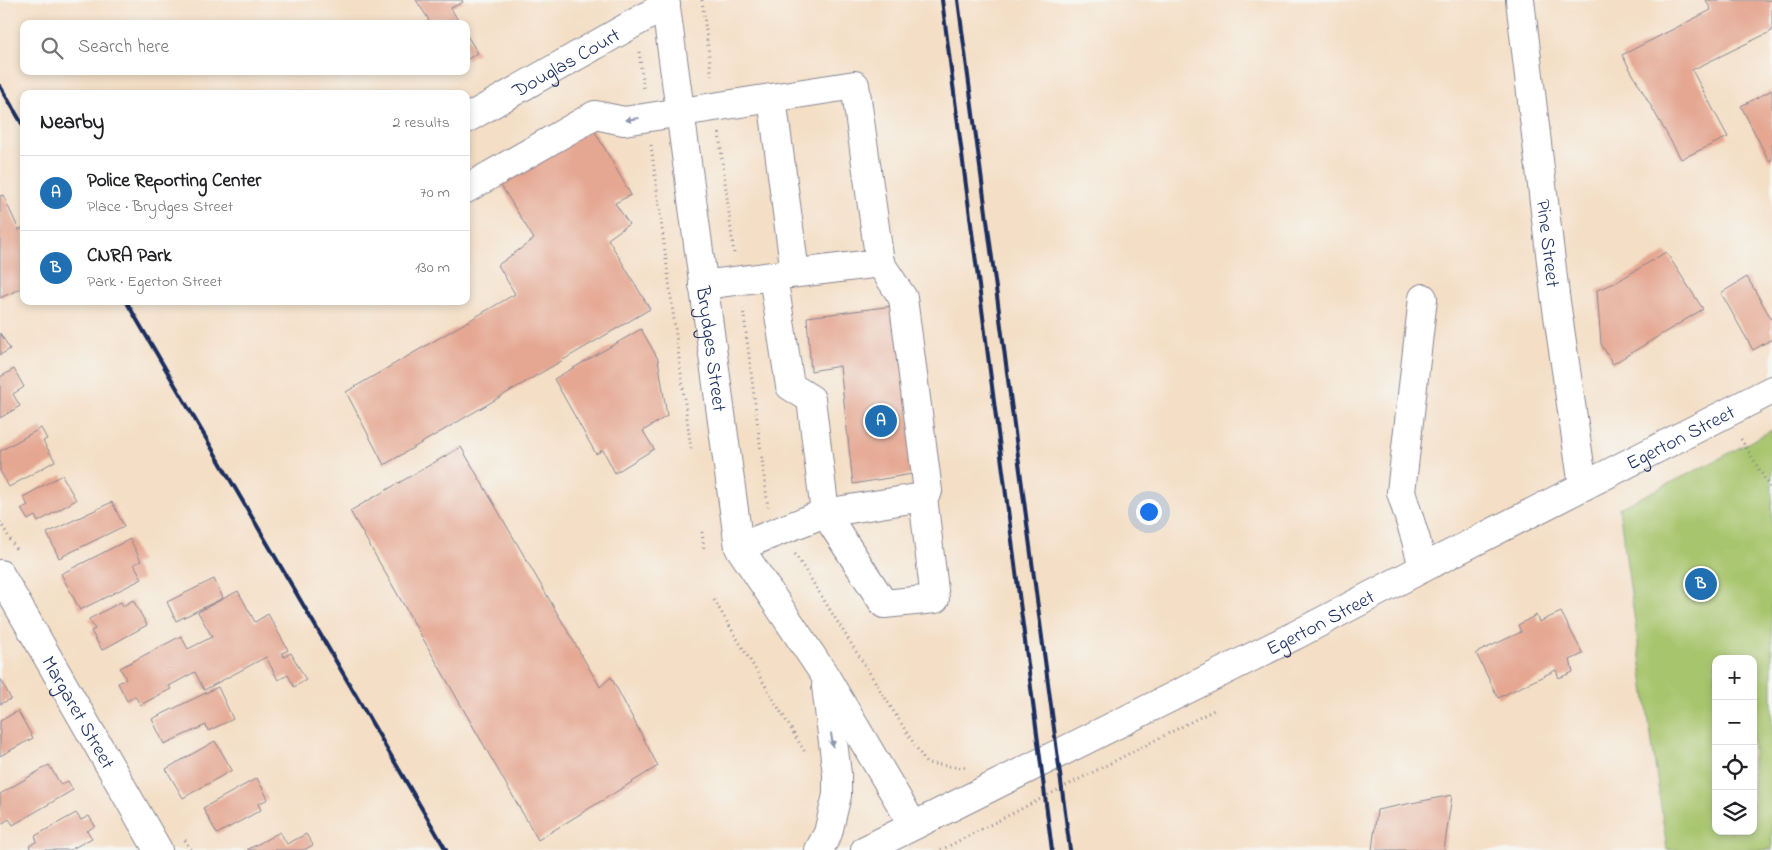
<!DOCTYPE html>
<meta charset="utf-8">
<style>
body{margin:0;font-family:"Indie Flower",sans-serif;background:#f6f6f6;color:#202124}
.controls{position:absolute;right:15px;bottom:15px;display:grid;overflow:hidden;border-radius:10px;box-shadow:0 2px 8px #0003}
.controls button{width:45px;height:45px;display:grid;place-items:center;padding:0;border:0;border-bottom:1px solid #e0e0e0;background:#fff;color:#202124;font:25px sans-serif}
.you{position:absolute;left:1148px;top:511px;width:18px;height:18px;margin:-12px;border:4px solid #fff;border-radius:50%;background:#1a73e8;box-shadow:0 0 0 8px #1a73e833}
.badge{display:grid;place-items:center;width:32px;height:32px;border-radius:50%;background:#1f6fb2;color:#fff;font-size:16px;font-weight:700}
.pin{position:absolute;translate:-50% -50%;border:2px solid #fff;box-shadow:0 1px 5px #0006}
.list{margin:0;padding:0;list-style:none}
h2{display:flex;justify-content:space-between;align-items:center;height:65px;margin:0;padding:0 20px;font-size:21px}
h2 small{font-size:16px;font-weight:400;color:#757577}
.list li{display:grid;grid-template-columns:32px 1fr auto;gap:15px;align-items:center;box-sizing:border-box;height:75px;padding:0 20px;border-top:1px solid #e0e0e0}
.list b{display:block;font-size:19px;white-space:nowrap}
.list p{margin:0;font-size:16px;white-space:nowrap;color:#757577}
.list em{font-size:16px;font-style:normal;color:#757577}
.icon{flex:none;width:28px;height:28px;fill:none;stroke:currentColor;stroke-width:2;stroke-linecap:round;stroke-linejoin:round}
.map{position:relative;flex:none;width:1772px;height:850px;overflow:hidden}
.search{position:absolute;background:#fff;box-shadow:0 2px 8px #0003;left:20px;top:20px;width:450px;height:55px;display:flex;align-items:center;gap:12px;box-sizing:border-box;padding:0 18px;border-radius:10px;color:#757577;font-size:19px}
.panel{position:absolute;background:#fff;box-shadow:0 2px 8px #0003;left:20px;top:90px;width:450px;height:215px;border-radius:10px}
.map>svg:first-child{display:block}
</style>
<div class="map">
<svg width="1772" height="850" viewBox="0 0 1772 850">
<rect width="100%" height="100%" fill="#f6f6f2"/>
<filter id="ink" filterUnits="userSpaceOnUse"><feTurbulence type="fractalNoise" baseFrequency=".02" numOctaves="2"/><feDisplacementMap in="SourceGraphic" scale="10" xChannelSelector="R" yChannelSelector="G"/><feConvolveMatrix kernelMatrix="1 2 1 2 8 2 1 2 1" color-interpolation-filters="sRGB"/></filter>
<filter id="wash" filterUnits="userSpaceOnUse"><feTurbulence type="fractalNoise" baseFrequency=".0096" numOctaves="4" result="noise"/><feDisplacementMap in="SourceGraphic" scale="20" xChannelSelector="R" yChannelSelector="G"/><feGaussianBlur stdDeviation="1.12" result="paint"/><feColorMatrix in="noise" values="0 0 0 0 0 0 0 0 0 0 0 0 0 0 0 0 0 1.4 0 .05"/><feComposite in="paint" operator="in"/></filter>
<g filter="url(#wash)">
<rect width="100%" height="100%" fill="#f4dec5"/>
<path fill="#a7c56d" stroke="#617a66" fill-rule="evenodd" d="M 1772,430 L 1772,850 L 1667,850 L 1619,508 L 1711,463 ZM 1716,659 L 1753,659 L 1753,831 L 1716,831 Z"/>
<g id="blocks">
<g fill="#e5a792">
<path d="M 416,0 L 462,0 L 463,2 L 451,8 L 460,24 L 423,24 L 429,20 Z"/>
<path d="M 1706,0 L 1772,0 L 1772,31 L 1692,70 L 1728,137 L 1681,159 L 1622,55 L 1711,10 Z"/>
<path d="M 466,34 L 478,53 L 466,60 Z"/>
<path d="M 1772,90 L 1772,160 L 1769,161 L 1741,106 Z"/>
<path d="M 593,128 L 631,195 L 615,203 L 629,224 L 608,239 L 650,309 L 384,465 L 346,392 L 515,294 L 498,265 L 534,239 L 499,182 Z"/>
<path d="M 3,195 L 19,230 L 24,227 L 24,287 L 0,298 L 0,196 Z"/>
<path d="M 1666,252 L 1703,309 L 1613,364 L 1601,344 L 1597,290 L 1615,283 Z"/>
<path d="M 1747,277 L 1772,320 L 1772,339 L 1753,350 L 1721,293 Z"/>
<path d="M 901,305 L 924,472 L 853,484 L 840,366 L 811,371 L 807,317 Z"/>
<path d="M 641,329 L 658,359 L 667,416 L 643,431 L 654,449 L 615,473 L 603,450 L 596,454 L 554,379 Z"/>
<path d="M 0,333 L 10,349 L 0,355 Z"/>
<path d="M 14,369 L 24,387 L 13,394 L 20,406 L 0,418 L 0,377 Z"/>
<path d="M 41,428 L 47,439 L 43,441 L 55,461 L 9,487 L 0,471 L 0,451 Z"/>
<path d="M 461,447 L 600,687 L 611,677 L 658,766 L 538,840 L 350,511 Z"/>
<path d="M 62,475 L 76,500 L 38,522 L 35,516 L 28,520 L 21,509 L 28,505 L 23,497 Z"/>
<path d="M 112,502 L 124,526 L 59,558 L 47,533 Z"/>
<path d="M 130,539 L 141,561 L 134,564 L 142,579 L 80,610 L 61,574 Z"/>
<path d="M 214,579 L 223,598 L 176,621 L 167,602 Z"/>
<path d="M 238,591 L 255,622 L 268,614 L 288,650 L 282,653 L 284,657 L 291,653 L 306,680 L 294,687 L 288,675 L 278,680 L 266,657 L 204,690 L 195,672 L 169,686 L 171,689 L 140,705 L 135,696 L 127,701 L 118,683 L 126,679 L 120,668 L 181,636 L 188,649 L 212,637 L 198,612 Z"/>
<path d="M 133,600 L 147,625 L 102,650 L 91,631 L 95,629 L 89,619 L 121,602 L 123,606 Z"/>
<path d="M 1561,612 L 1583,654 L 1570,660 L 1573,672 L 1559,678 L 1556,670 L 1498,698 L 1476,653 L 1521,632 L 1518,625 L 1536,615 L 1539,622 Z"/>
<path d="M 0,678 L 11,699 L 0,704 Z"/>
<path d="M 218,687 L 233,719 L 208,731 L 206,725 L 164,744 L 152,719 Z"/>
<path d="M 18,711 L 33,738 L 0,756 L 0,721 Z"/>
<path d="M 215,741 L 232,770 L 183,798 L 166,769 Z"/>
<path d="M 49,765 L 61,785 L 68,781 L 73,790 L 13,825 L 9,819 L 0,825 L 0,794 Z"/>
<path d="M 257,778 L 268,799 L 258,804 L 261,810 L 217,834 L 203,808 Z"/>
<path d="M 1452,795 L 1444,850 L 1372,850 L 1377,810 Z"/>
<path d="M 76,813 L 81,820 L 89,816 L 95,826 L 87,831 L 92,838 L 70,850 L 31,850 L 29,846 L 37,841 L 35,836 Z"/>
<path d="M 280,832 L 287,844 L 306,834 L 313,845 L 304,850 L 247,850 Z"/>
</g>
</g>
</g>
<g filter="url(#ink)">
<use href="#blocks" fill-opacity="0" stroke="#888692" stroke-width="1"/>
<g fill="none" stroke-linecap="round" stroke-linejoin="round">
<g stroke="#888692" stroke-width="30">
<g id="minor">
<path id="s1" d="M 665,0 L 739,547 L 824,674 L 913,825"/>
<path id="s2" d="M 1520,0 L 1555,295 L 1583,486"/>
<path d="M 772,98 L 795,273"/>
<path id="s3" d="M 466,119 L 666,5"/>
<path d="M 466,189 L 595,115 L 624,121 L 855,85 L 880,263 L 773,276 L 790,386 L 811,399 L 825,513 L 923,497 L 935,599 L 884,604 L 825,513 L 739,547"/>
<path d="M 880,263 L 903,298 L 928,491 L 923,497"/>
<path d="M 703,285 L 773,276"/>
<path d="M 1423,298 L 1401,492 L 1416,540 L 1423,568"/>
<path id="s4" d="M 0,574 L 158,850"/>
<path d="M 819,850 L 828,833 L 837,795 L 837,774 L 826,686"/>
<path id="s5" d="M 865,850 L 1294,636 L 1423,568 L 1772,390"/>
</g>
</g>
<g stroke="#888692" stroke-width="3" stroke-dasharray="1 4" stroke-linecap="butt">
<path d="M 702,0 L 712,79"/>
<path d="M 639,52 L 644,90"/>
<path d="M 719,133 L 734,254"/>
<path d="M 651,145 L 691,449"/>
<path d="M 743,308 L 768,507"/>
<path d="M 1741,439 L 1772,491"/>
<path d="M 0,522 L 17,551"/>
<path d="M 702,532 L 704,549"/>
<path d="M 795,554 L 926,763 L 962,768 L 965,767"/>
<path d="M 714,600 L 806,754"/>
<path d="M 185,840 L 191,850"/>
<path d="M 941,850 L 1214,710"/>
</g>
<use href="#minor" stroke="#fff" stroke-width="28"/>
<g stroke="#1b2f5e" stroke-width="4">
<path d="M 942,0 L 1052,850"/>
<path d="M 958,0 L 1070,850"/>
<path d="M 0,86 L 24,127"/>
<path d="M 126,301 L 446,850"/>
</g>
</g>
<defs><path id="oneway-solid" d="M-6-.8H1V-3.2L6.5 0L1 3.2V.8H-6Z" transform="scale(1.25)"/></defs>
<g fill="#8d97ae">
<use href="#oneway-solid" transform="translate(632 119) rotate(173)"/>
<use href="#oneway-solid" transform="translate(832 740) rotate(82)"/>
</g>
</g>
<g text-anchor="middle" stroke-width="5" stroke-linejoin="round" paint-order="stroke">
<g font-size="20" fill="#1b2f5e" stroke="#f6f6f2">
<text dy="7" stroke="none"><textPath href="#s3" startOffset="115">Douglas Court</textPath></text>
<text dy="7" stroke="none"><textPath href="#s2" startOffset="245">Pine Street</textPath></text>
<text dy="7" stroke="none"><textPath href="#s1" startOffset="352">Brydges Street</textPath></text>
<text dy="7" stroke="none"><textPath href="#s5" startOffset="914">Egerton Street</textPath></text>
<text dy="7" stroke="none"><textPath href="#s5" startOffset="509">Egerton Street</textPath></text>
<text dy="7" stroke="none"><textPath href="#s4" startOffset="159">Margaret Street</textPath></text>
</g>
</g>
</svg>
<div class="controls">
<button>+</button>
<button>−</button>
<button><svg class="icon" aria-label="locate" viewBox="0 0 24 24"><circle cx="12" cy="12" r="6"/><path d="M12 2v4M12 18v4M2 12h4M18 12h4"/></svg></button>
<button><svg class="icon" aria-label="layers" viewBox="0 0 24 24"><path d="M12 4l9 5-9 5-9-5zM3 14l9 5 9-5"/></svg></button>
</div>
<div class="you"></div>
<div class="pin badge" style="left:881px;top:421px">A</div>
<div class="pin badge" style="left:1701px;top:584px">B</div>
<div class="search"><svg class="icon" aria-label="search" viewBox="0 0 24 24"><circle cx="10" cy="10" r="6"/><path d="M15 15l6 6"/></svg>Search here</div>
<section class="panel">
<h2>Nearby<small>2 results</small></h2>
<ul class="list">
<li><span class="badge">A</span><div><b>Police Reporting Center</b><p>Place · Brydges Street</p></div><em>70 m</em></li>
<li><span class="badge">B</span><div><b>CNRA Park</b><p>Park · Egerton Street</p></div><em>130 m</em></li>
</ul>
</section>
</div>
